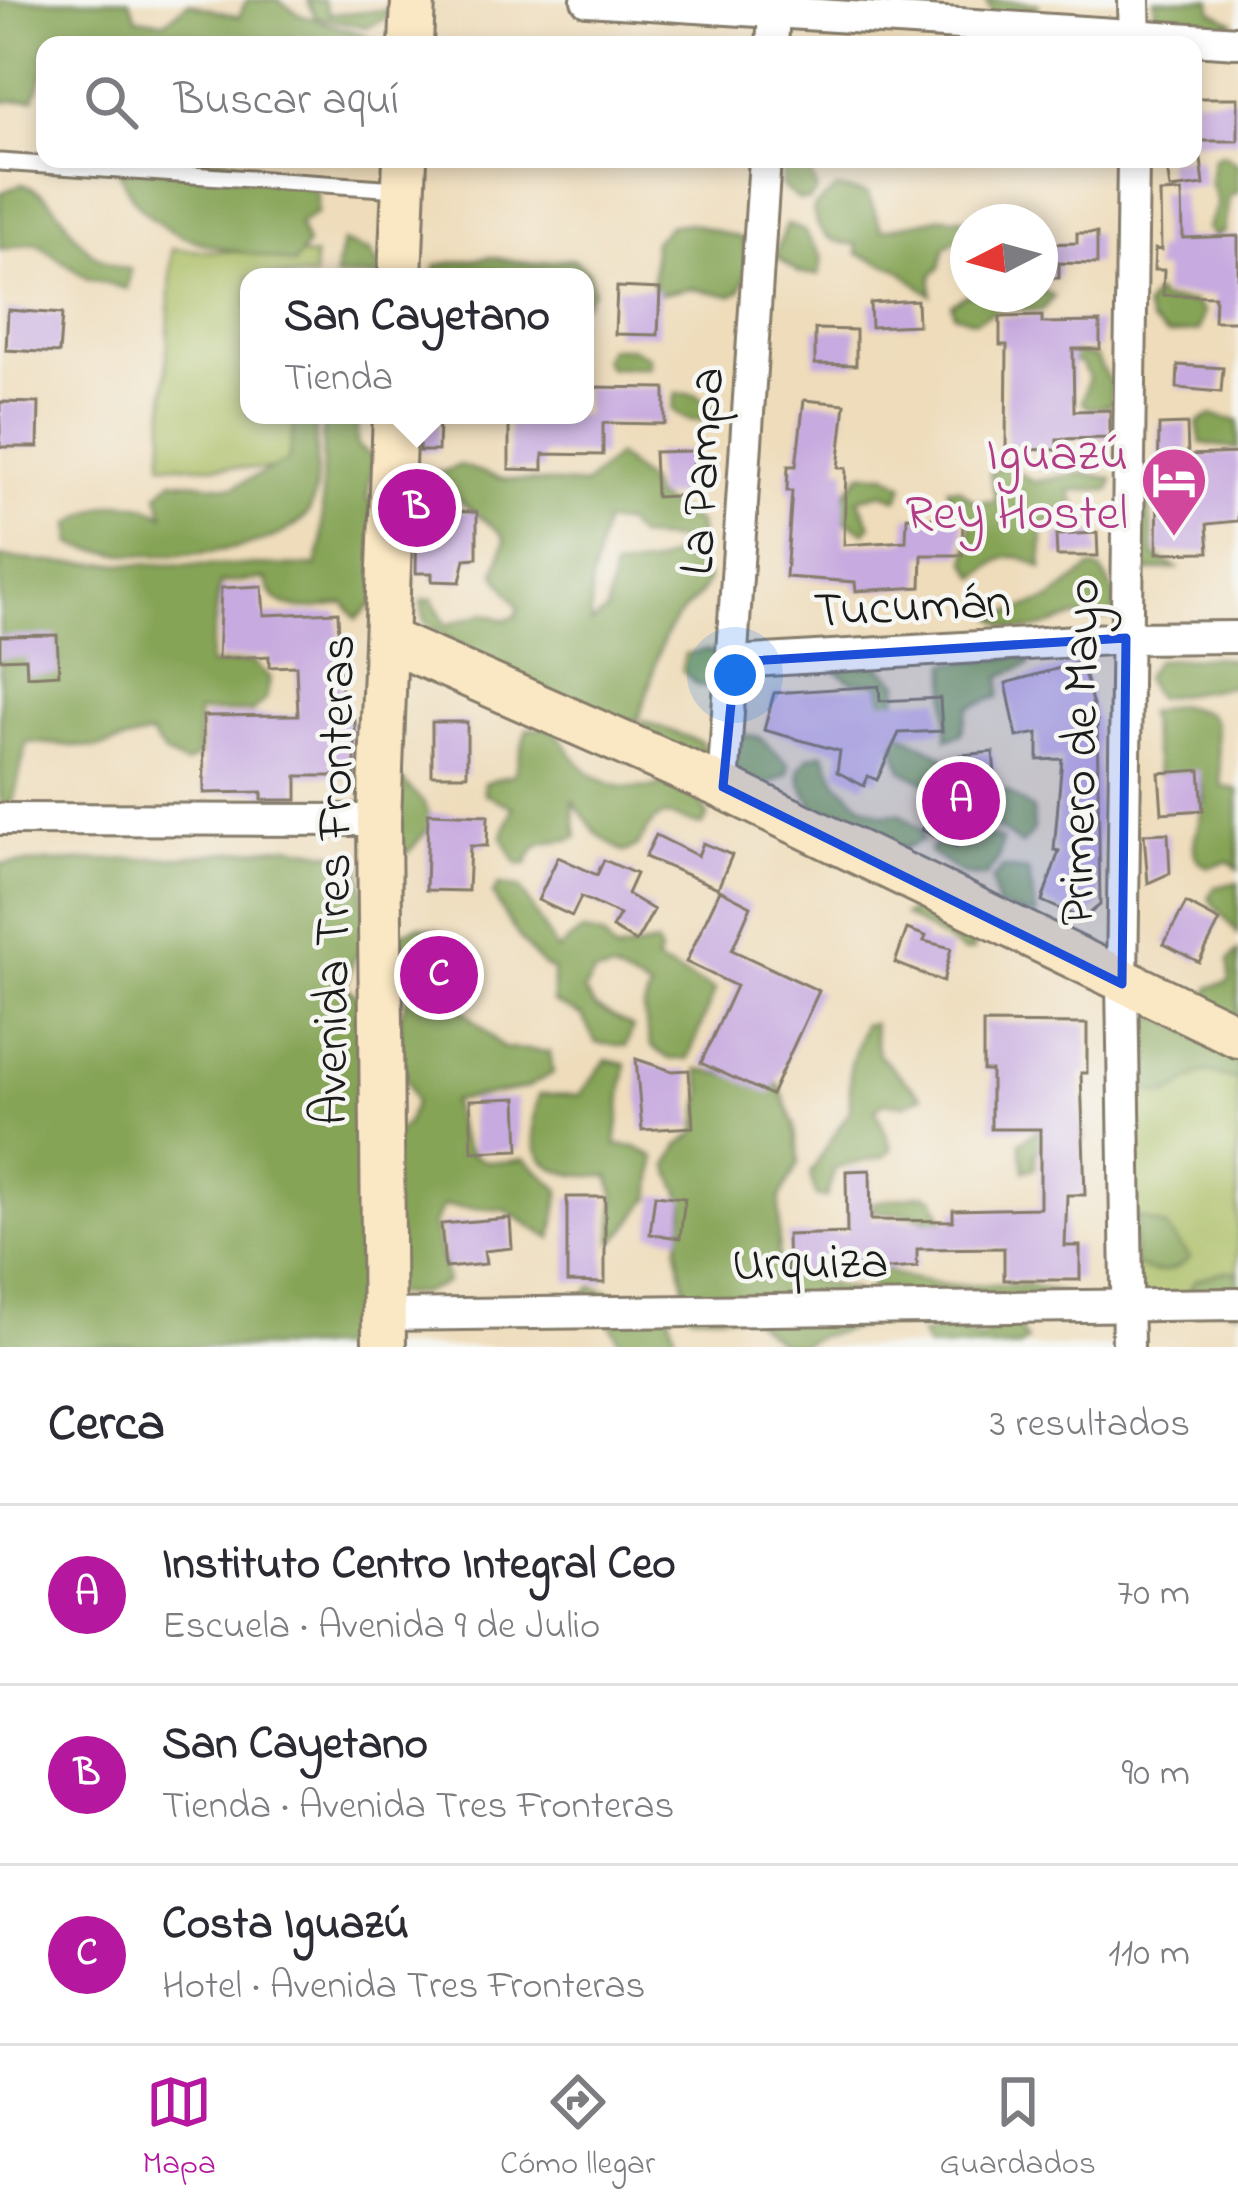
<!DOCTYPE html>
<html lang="es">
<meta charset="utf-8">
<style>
body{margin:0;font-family:"Indie Flower",sans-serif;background:#f2f2f3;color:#2b2b33}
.compass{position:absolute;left:950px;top:204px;width:108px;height:108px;border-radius:50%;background:#fff;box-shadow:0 6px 18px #0003;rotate:264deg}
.you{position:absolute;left:735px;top:675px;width:42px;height:42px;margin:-30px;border:9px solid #fff;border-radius:50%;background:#1a73e8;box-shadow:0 0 0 18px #1a73e833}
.badge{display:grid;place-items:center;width:78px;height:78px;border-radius:50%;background:#b5179e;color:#fff;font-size:39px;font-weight:700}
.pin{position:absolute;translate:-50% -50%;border:6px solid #fff;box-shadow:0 3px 12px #0006}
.popup{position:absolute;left:240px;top:268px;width:354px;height:156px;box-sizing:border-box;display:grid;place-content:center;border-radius:24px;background:#fff;filter:drop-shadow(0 3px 9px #0005);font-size:39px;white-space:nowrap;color:#7c7c81}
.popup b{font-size:45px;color:#2b2b33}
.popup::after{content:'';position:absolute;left:50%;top:100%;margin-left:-24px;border:24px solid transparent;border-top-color:#fff}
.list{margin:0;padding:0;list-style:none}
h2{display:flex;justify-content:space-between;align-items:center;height:156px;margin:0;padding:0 48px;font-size:51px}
h2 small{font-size:39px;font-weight:400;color:#7c7c81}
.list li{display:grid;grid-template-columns:78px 1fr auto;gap:36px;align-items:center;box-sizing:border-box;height:180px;padding:0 48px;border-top:3px solid #e1e1e2}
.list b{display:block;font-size:45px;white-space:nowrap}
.list p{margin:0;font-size:39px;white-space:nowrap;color:#7c7c81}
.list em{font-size:39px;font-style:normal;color:#7c7c81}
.icon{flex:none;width:66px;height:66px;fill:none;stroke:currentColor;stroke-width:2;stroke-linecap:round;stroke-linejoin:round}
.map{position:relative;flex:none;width:1238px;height:1347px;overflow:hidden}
.search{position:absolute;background:#fff;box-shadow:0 6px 18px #0003;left:36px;right:36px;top:36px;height:132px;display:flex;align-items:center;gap:30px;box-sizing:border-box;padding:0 42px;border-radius:24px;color:#7c7c81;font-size:45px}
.sheet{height:696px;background:#fff}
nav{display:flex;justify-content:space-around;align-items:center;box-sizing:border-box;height:168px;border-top:3px solid #e1e1e2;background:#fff;font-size:33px;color:#7c7c81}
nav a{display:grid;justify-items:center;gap:6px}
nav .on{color:#b5179e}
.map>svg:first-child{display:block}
</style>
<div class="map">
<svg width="1238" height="1347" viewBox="0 0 1238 1347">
<rect width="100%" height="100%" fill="#f6f6f2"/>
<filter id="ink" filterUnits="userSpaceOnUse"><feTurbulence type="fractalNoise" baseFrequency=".00833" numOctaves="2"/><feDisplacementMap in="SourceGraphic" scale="24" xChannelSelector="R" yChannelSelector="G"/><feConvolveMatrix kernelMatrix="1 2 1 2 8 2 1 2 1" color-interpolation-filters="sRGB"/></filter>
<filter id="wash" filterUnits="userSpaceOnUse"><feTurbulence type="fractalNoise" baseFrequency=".004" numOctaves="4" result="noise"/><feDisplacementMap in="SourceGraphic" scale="48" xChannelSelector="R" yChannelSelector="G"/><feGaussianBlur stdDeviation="2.7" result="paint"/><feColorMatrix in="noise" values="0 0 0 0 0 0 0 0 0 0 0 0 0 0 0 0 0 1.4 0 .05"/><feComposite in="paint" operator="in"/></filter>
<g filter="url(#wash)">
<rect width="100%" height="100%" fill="#eedcba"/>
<g fill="#a9bc60" stroke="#626c3e" stroke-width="3">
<path d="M 172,249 L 315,256 L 314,277 L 249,277 L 249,415 L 308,415 L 305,471 L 162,464 Z"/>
<path d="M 1122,984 L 1238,1036 L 1238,1307 L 1128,1302 Z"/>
</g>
<g fill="#86a456" stroke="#516039" stroke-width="3">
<path d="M 0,0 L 129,0 L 137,18 L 165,22 L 188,3 L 239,17 L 246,0 L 278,0 L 300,15 L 365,35 L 376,45 L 45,45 L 45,69 L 34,99 L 0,102 Z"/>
<path d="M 307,0 L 323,0 L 329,14 L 387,10 L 391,17 L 367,27 L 315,17 Z"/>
<path d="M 986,0 L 1038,4 L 1038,19 L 991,13 Z"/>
<path d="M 1154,0 L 1211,0 L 1212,11 L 1234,22 C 1213,32 1178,28 1156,18 Z"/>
<path d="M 1222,154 L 1238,164 L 1238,192 L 1229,196 L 1224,232 L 1214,236 L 1207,228 L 1218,203 L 1210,182 L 1213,159 Z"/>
<path d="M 123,159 L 227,159 L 317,191 L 317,213 L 299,224 L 307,245 L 294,264 C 222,244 144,249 117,165 Z"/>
<path d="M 783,159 L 805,159 L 817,191 L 810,200 L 799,200 L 782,187 Z"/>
<path d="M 22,184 C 76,202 61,255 131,270 L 127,289 L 88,279 L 36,243 L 0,250 L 0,193 Z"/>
<path d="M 837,188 L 868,194 L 882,230 L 943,217 L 985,220 L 1013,204 L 1024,204 L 1035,222 L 968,222 L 968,234 L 945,247 L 940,268 L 932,274 L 931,295 L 898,269 L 858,254 L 856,244 C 831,244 816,234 813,208 Z"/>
<path d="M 689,223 L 744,239 L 747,272 L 740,291 L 731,296 L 691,288 L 661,294 L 653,286 L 654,241 L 669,226 Z"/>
<path d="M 787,224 L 804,231 L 822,257 L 819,275 L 799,273 L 775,255 Z"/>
<path d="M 342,242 L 371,252 L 384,277 L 335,277 Z"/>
<path d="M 490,257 L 532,264 L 573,259 L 589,272 L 593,291 L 585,303 L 585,277 L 434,275 L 436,265 Z"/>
<path d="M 1040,289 L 1054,296 L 1042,311 L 1002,308 L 975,321 L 954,314 L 951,304 L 968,294 L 1040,294 Z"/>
<path d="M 1155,293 L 1162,300 L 1193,302 L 1204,312 L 1199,331 L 1168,335 L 1151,322 L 1145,308 Z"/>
<path d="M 608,348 L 631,348 L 649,357 L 649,367 L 609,368 L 603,359 Z"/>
<path d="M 1071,353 L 1096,357 L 1111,385 L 1111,405 L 1090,408 L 1082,403 L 1089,377 L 1080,363 L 1060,359 Z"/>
<path d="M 676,393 L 697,395 L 713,408 L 709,418 C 693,423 684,421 672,409 Z"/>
<path d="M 296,415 L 315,415 L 316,420 C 314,446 322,489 309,511 C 279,561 120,563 72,544 L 71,524 C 102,503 129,495 164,515 L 158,494 L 172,480 L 233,487 L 288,461 Z"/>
<path d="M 323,415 L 357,415 L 357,446 L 373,457 L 367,498 L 388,516 L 390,587 L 357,619 L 344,603 C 314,609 273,618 266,579 L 220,583 L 209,665 L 253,662 L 270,678 L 266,699 L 252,712 L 198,712 L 199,756 L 185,764 L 166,755 L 150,735 L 97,748 L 27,742 L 14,798 L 0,817 L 0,557 L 60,563 L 316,566 L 322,544 Z"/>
<path d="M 1211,415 L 1238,421 L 1238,449 L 1201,443 L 1197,423 Z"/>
<path d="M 617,455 L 648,483 L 654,497 L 698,523 L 700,542 L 639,538 L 624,523 L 604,523 L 591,583 L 591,624 L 607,611 L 613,569 L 654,564 L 673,555 L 693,563 L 708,578 C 701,600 687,604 674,622 C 653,651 653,687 638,719 L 619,725 L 476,660 L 425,622 L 421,601 L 432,599 L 446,625 L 485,613 L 504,620 L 515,617 L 519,608 L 495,573 L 505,540 L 500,532 L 451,494 L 411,498 L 398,464 L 440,473 L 460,465 L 502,479 L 585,485 Z"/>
<path d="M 1007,464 L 1033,482 L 1083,473 L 1113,479 L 1110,490 L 1069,490 L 1078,510 L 1073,519 L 1043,524 L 1042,568 C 1013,548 1002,556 977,578 L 967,562 L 971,521 L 949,499 L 948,488 L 959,488 L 975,502 L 996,501 L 990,473 Z"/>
<path d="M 861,474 L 887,474 L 904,485 L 898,499 L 883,493 L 858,499 L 871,525 L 865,532 L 835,515 L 839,501 Z"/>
<path d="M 1149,505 L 1154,556 L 1177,568 L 1141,572 L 1138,509 Z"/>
<path d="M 1092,567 L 1102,571 L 1117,598 L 1112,618 C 1099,620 1083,614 1071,618 C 1046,626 1017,641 994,617 L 1050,600 Z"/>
<path d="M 705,650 L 725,655 L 717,690 L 697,685 L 682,670 L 685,654 Z"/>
<path d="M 1028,655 L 1030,664 L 1001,676 L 999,697 L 969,707 L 961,734 L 947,739 L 947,663 Z"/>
<path d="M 1217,657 L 1238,661 L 1236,686 L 1156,698 L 1144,678 L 1156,660 Z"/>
<path d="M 876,663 L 899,683 L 895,704 L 884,703 L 878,683 L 851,681 L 833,669 Z"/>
<path d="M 1177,705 L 1208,713 L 1215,722 L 1222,786 L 1238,790 L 1238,869 L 1229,861 L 1209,867 C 1172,853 1217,812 1199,778 L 1158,775 L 1147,713 Z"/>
<path d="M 643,721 L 701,742 L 708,756 L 696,770 L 630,731 Z"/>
<path d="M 548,728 C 564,738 564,744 574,757 C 600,790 633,793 672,783 L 697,797 L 708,815 L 703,825 C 689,825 678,815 665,816 C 644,818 648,849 623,852 L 597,834 L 572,800 L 577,837 C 555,847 537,832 527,864 L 517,864 L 502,837 L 513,807 L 484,794 L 484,783 L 514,774 L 527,729 Z"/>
<path d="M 899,732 L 944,757 L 944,780 L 930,785 L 902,770 L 894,744 L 885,739 Z"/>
<path d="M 738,734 L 759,737 L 789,765 L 788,774 L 759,789 L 724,767 Z"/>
<path d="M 824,753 L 837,782 L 861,804 L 882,814 L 900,813 L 921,830 L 922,840 L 898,851 C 860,832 801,819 799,769 L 809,757 Z"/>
<path d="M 398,776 L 424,803 L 433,823 L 408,853 L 398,850 Z"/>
<path d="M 1006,791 L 1033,810 L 1034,830 L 1021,845 L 996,826 L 974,826 L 975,799 Z"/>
<path d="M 982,834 L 1002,840 L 998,860 L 985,877 L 964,875 L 929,852 L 936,844 L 956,847 Z"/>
<path d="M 288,846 L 360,858 L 369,946 L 354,958 L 346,987 L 370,1006 L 377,1347 L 0,1347 L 0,864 L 184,857 Z"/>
<path d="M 1003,868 L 1028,871 L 1037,916 L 997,907 L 992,880 Z"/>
<path d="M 1238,882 L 1238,934 L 1209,898 L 1215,887 Z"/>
<path d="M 498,885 L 520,888 L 557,950 L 582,931 L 603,936 L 615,952 L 656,944 L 660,953 L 656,962 L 715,990 L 688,1059 L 669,1059 L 651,1046 L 643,1010 L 650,990 L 613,971 L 594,974 L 584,991 L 595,1007 L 633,1027 L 626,1046 L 596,1043 L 582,1016 L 553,1002 L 553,970 C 535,967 502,913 493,894 Z"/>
<path d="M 923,905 C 944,915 973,923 974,950 L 964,952 L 904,915 Z"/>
<path d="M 418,926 L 439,930 L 468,960 L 453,1000 L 503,1048 L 550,1052 L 553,1073 L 526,1088 L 452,1101 C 462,1154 469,1169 525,1159 L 560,1190 L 552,1239 L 505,1210 L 443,1206 L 434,1224 L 447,1282 C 425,1296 406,1295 380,1293 L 391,1138 L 407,1123 L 415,1102 L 400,1062 L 400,1017 L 407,998 L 398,934 Z"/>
<path d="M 1238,951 L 1238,1025 L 1205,997 L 1210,987 L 1230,981 L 1229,960 Z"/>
<path d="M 1135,1007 L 1238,1055 L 1238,1081 L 1208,1072 C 1171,1083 1177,1110 1134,1082 Z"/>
<path d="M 873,1023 L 878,1054 L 922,1096 L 904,1105 L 883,1102 L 876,1110 L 892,1149 L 884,1157 L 835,1168 L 826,1198 L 816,1196 L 810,1174 L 850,1110 L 850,1068 L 863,1025 Z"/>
<path d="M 606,1060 L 626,1064 L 616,1145 L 636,1147 L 655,1158 L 651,1198 C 635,1213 630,1230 612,1242 L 615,1197 L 609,1176 C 547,1179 521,1160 539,1094 L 580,1095 Z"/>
<path d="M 698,1069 L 779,1085 L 794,1123 L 799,1162 L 780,1198 L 778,1260 L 793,1275 L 854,1290 L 864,1307 L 861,1327 L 820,1336 L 801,1346 L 779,1342 L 748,1315 L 689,1314 L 677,1248 L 685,1205 L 668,1166 L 679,1145 L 696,1133 L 703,1090 Z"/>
<path d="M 1038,1130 L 1083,1130 L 1085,1139 C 1070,1150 1051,1142 1035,1152 L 1035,1168 L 1024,1171 L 1020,1142 Z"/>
<path d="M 924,1194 L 934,1198 L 946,1226 L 909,1214 L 873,1211 L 874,1202 Z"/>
<path d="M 1136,1216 L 1165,1226 L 1190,1258 C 1174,1273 1152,1277 1134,1263 Z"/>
<path d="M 878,1265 L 896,1275 L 944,1285 L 1029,1285 L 1069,1295 L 873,1298 L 867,1266 Z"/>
<path d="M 1225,1271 L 1238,1272 L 1238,1311 L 1185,1298 L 1195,1280 Z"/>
<path d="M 592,1286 L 669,1314 L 675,1333 L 670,1347 L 623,1347 L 610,1323 L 577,1303 Z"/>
<path d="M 1016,1324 L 1027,1341 L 1019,1347 L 927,1347 L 921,1334 L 950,1328 L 981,1339 L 996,1325 Z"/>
</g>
<g id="blocks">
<g fill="#c7aadf">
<rect x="1193" y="98" width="45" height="43"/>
<path d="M 1166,159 L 1201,159 L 1204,185 L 1170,189 Z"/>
<path d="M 1182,192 L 1183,238 L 1238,236 L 1238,321 L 1214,321 L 1215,296 L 1163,295 L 1164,270 L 1154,270 L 1155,249 L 1161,250 L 1160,193 Z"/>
<path d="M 1077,233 L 1097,233 L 1097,264 L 1059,263 L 1059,278 L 1040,278 L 1040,244 L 1077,243 Z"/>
<path d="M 617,287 L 660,289 L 658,335 L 615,334 Z"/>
<path d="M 917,300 L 918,325 L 871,327 L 870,303 Z"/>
<path d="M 8,310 L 62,314 L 59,353 L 6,350 Z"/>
<path d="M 1042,316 L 1042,323 L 1100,322 L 1100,349 L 1073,349 L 1074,411 L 1110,410 L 1110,438 L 1057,439 L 1057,450 L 1006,449 L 1007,345 L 1000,345 L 1000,317 Z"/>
<path d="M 815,329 L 856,330 L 856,365 L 815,364 Z"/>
<path d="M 1178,365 L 1223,368 L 1221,392 L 1177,388 Z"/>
<path d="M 585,387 L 665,388 L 665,424 L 603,423 L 603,455 L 543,454 L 543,470 L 509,469 L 509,415 L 585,415 Z"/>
<path d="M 804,400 L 845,404 L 838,468 L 846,468 L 844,545 L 906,541 L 907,517 L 963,519 L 962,555 L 922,555 L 921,587 L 856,591 L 855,582 L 786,577 L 792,491 L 787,491 L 788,466 L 796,466 Z"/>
<path d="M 0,402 L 39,403 L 38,447 L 0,447 Z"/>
<path d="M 420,419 L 439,420 L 438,451 L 419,451 Z"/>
<path d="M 1187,424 L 1188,455 L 1238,453 L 1238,521 L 1207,524 L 1209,552 L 1157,553 L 1159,425 Z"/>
<path d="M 693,451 L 695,495 L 656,497 L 654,452 Z"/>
<path d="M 417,511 L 477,512 L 477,558 L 465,559 L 460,582 L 432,581 L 432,573 L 416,573 Z"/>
<path d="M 1097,533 L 1098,556 L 1057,556 L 1056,535 Z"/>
<path d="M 262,586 L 264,615 L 338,612 L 342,720 L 355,720 L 355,776 L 297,776 L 297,800 L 262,800 L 262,792 L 204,793 L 203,716 L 298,715 L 296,666 L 269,667 L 269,656 L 218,659 L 221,588 Z"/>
<path d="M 57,635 L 59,674 L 27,676 L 26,658 L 0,659 L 0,636 Z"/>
<path d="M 1081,662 L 1097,720 L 1100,905 L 1083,919 L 1042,901 L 1059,851 L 1054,850 L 1062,759 L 1038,760 L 1038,733 L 1017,737 L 1006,683 Z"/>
<path d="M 879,686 L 880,701 L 940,698 L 942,731 L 899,733 L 877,780 L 868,776 L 864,786 L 837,772 L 840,751 L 764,730 L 774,693 Z"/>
<rect x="432" y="722" width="35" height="53"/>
<path d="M 993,752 L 996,786 L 965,789 L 961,755 Z"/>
<path d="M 1200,770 L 1203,810 L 1162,813 L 1159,773 Z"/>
<path d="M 939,797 L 972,814 L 956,847 L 922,830 Z"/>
<path d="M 428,813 L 488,815 L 487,846 L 470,846 L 468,891 L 426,890 Z"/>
<path d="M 1168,833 L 1170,873 L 1148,883 L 1144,834 Z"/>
<path d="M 656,835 L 698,856 L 703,843 L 732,855 L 718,888 L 645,857 Z"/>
<path d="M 558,857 L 597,875 L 604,860 L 636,874 L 627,894 L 654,910 L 636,942 L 612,928 L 620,915 L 581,897 L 572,916 L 538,900 Z"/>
<path d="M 720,890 L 751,906 L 732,950 L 819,991 L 771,1095 L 701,1063 L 736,986 L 686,962 Z"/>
<path d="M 1186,903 L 1220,921 L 1199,962 L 1164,944 Z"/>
<path d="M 907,929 L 926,936 L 924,941 L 951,948 L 943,982 L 895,963 Z"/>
<path d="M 983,1023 L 1087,1024 L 1087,1073 L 1081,1073 L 1085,1195 L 1067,1195 L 1065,1246 L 1080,1246 L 1080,1280 L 1004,1280 L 1004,1248 L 917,1249 L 917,1267 L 788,1276 L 787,1235 L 847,1233 L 846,1171 L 870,1170 L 871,1220 L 953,1221 L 953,1210 L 1040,1208 L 1040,1129 L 991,1129 L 991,1071 L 983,1071 Z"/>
<path d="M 636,1059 L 672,1071 L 689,1070 L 693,1127 L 642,1130 Z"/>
<path d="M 517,1098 L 519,1150 L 472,1152 L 470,1100 Z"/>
<path d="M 655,1195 L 685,1198 L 680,1238 L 650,1234 Z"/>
<path d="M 567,1197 L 605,1197 L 605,1283 L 567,1282 Z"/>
<path d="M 510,1218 L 512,1248 L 484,1251 L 486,1264 L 445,1268 L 441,1224 Z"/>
</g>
</g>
</g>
<g filter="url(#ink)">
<use href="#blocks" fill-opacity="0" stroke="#857c6b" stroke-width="3"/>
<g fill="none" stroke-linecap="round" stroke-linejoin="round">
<g stroke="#857c6b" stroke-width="21">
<path id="lane" d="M 0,162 L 398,189"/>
</g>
<g stroke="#857c6b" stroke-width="36">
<g id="street">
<path d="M 587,0 L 1238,42"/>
<path d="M 1134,0 L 1135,45"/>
<path d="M 772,45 L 775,0"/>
<path d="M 735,662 L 1126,638 L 1238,637"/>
<path d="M 723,787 L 765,159"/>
<path d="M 0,819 L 379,820"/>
<path d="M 384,1315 L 1238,1304"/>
<path d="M 1128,1347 L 1122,984 L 1133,159"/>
</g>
</g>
<g stroke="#857c6b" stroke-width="48">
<g id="secondary">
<path d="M 411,45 L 413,0"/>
<path d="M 400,277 L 405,159"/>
<path d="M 388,640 L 723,787 L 1238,1036"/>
<path d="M 384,1347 L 379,820 L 395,415"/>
</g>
</g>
<use href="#lane" stroke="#fff" stroke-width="15"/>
<use href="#street" stroke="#fff" stroke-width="30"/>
<use href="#secondary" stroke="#fae7c3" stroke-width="42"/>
</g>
</g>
<path fill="#1d4ed8" fill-opacity="0.2" stroke="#1d4ed8" stroke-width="9" stroke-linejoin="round" d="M 1126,638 L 1122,984 L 723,787 L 735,662 Z"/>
<defs>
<g id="hotel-pin" transform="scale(3.45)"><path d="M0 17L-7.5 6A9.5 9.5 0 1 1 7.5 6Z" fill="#d1479c" stroke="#f6f6f2"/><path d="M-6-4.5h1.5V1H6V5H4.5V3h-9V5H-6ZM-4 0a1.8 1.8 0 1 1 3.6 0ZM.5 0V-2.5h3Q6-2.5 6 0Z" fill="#fff"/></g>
</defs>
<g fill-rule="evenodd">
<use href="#hotel-pin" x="1174" y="480"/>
</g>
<g text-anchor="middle" stroke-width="9" stroke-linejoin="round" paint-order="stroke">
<g font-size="51" fill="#b23c85" stroke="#f6f6f2" text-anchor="end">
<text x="1128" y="469">Iguazú<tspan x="1128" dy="59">Rey Hostel</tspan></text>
</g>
<g font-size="51" fill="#1c1c1c" stroke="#f6f6f2">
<text transform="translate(699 471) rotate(-87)" y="18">La Pampa</text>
<text transform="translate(912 603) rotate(-3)" y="18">Tucumán</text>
<text transform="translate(1077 752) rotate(-89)" y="18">Primero de Mayo</text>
<text transform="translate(331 880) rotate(-89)" y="18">Avenida Tres Fronteras</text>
<text transform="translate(810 1260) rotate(-1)" y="18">Urquiza</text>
</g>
</g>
</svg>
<svg class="compass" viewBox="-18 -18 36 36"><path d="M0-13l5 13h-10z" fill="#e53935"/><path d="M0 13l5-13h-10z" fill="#7c7c81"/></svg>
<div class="you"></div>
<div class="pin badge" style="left:961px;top:801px">A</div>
<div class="pin badge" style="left:417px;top:508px">B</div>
<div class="popup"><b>San Cayetano</b>Tienda</div>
<div class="pin badge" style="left:439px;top:975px">C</div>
<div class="search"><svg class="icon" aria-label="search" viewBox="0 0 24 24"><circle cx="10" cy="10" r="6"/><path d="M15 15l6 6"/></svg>Buscar aquí</div>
</div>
<section class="sheet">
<h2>Cerca<small>3 resultados</small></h2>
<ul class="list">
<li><span class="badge">A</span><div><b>Instituto Centro Integral Ceo</b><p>Escuela · Avenida 9 de Julio</p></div><em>70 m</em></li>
<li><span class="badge">B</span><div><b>San Cayetano</b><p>Tienda · Avenida Tres Fronteras</p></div><em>90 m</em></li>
<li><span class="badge">C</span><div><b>Costa Iguazú</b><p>Hotel · Avenida Tres Fronteras</p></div><em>110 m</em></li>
</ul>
</section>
<nav>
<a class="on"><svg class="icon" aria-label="map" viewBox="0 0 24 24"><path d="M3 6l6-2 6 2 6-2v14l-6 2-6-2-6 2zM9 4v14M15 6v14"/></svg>Mapa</a>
<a><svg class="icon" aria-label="directions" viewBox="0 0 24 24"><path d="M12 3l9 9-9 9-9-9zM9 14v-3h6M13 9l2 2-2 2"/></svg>Cómo llegar</a>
<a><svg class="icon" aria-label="saved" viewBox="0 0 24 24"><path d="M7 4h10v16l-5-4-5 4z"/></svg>Guardados</a>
</nav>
